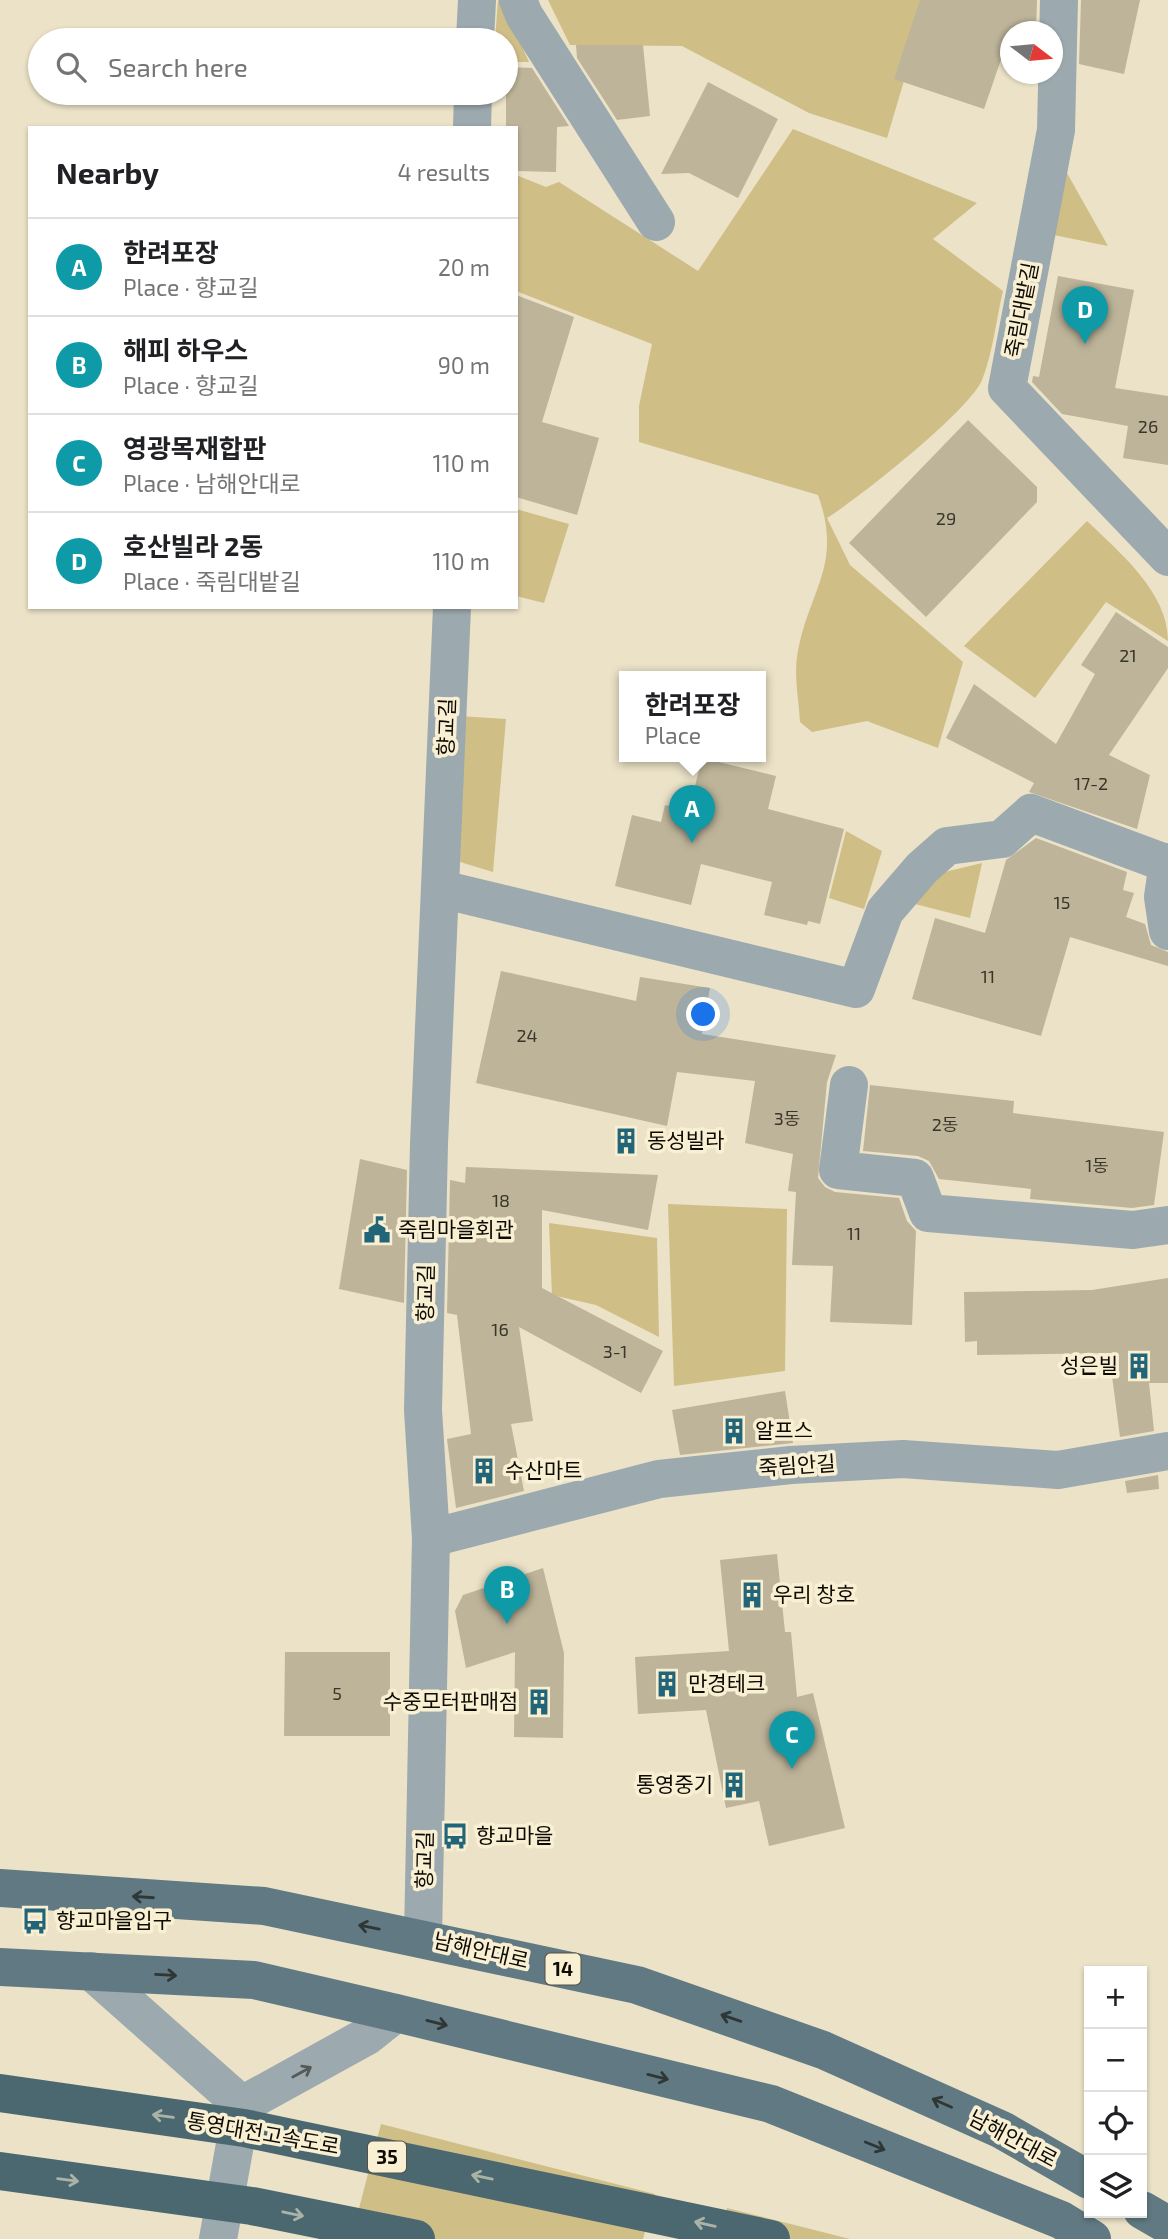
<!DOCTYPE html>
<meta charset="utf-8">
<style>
body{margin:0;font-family:"Exo 2","Noto Sans KR",sans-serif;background:#f2f2f2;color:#202124}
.controls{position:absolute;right:21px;bottom:21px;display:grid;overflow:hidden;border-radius:0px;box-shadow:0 2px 5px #0004}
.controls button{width:63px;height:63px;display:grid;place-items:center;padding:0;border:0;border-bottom:2px solid #e0e0e0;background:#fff;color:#202124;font:35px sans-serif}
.compass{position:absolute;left:1000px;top:21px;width:63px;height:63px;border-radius:50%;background:#fff;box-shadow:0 2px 5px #0004;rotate:106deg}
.you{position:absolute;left:704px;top:1015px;width:24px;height:24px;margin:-18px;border:5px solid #fff;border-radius:50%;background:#1a73e8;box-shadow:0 0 0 10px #1a73e833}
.badge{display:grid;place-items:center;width:46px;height:46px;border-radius:50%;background:#226578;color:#fff;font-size:23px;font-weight:700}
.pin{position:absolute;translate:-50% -58px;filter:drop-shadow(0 2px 4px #0008)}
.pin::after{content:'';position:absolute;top:37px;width:24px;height:21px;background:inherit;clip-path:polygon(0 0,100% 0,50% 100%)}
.popup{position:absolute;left:619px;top:671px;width:147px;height:91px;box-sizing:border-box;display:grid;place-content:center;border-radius:0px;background:#fff;filter:drop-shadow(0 2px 5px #0005);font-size:23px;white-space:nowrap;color:#757577}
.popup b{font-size:26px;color:#202124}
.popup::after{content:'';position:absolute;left:50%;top:100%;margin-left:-14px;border:14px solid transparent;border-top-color:#fff}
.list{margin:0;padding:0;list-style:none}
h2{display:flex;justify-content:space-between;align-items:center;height:91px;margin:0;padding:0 28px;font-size:30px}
h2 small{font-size:23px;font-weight:400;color:#757577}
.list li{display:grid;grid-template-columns:46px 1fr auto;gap:21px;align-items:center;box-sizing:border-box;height:98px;padding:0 28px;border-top:2px solid #e0e0e0}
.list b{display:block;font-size:26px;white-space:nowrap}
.list p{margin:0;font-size:23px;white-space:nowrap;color:#757577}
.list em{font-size:23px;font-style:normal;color:#757577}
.icon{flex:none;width:38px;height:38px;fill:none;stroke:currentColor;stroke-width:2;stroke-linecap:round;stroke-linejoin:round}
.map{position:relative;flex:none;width:1168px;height:2239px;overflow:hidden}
.search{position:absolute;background:#fff;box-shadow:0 2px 5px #0004;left:28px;top:28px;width:490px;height:77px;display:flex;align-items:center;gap:18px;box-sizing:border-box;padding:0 24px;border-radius:38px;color:#757577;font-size:26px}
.panel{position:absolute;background:#fff;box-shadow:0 2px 5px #0004;left:28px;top:126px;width:490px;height:483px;border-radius:0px}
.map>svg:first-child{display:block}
</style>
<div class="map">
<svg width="1168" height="2239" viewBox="0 0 1168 2239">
<rect width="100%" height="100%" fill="#ebe2c7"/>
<g fill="#d0be87">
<path d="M 498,0 L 501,0 L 529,62 L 506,62 L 506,40 L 495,40 Z"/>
<path d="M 548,0 L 928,0 L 887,138 L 809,113 L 682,46 L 570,45 Z"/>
<path d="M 793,129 L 977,203 L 933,239 L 1003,291 C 996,320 993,353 982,380 C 968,412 859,498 827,518 L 850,565 L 963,662 L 938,748 L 867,721 L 812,732 L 800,722 C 799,701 794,677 797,657 C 807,591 844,567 818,495 L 639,442 L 639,406 L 652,344 L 516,291 L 516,175 L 546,187 L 559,182 L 698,271 Z"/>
<path d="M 1054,150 L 1108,246 L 1039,232 Z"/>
<path d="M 516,509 L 569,524 L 544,603 L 516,596 Z"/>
<path d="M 1087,521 C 1120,553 1168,592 1168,641 L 1106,602 L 1035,698 L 964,646 Z"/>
<path d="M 459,716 L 506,719 L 493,872 L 460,862 Z"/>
<path d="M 846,831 L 882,851 L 864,909 L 829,898 Z"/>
<path d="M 982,863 L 970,918 L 907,902 L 920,878 Z"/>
<path d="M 668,1204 L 787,1209 L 785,1371 L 674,1386 Z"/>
<path d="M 549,1223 L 657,1238 L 659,1337 L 596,1305 L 552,1295 Z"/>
<path d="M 381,2124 L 655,2194 L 643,2239 L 351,2239 Z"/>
<path d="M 727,2208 L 850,2239 L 719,2239 Z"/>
</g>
<g fill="#bdb49a">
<path d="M 920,0 L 1037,0 L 1036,32 L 1011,32 L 1011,50 L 1005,48 L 984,109 L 894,79 Z"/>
<path d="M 1081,0 L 1140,0 L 1124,74 L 1079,64 Z"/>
<path d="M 576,45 L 643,45 L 650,116 L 617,120 L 577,58 Z"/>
<path d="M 506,67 L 532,68 L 569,126 L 557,127 L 556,172 L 516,171 L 516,128 L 506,128 Z"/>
<path d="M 708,82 L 778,119 L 738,198 L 689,173 L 661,174 Z"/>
<path d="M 1058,276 L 1134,290 L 1115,388 L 1168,396 L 1168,465 L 1123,458 L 1128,426 L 1062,414 L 1032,382 L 1033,376 L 1039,377 Z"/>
<path d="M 516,295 L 574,317 L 542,422 L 599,438 L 577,515 L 516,497 Z"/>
<path d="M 968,420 L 1037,487 L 1037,502 L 926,617 L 849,543 Z"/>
<path d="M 1116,612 L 1168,647 L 1168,668 L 1109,755 L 1150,775 L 1137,829 L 1029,792 L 1034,783 L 946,738 L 974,684 L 1056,744 L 1095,674 L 1081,665 Z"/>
<path d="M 702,758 L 776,776 L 768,809 L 844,829 L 820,924 L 808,921 L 807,925 L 764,915 L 772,882 L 701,864 L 691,905 L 615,886 L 632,815 L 661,822 L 665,805 L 689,810 Z"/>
<path d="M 1036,838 L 1127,872 L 1123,890 L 1134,893 L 1126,917 L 1145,924 L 1151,945 L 1168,952 L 1168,966 L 1070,937 L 1041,1036 L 912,999 L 935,918 L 985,933 L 1006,860 Z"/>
<path d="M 501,971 L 636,1001 L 640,977 L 710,988 L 702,1034 L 836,1055 L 827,1082 L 818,1178 L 825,1187 L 835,1192 L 899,1198 L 907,1221 L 916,1231 L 912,1325 L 830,1322 L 833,1266 L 792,1265 L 796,1192 L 788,1191 L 793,1154 L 745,1143 L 755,1081 L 677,1072 L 667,1126 L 476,1083 Z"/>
<path d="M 870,1085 L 1014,1101 L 1013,1113 L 1164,1132 L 1154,1205 L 1132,1208 L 1030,1199 L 1031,1189 L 939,1179 L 929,1161 L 918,1156 L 863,1151 Z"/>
<path d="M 360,1159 L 407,1170 L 404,1303 L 339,1289 Z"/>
<path d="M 466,1167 L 658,1175 L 648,1230 L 542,1210 L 542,1288 L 663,1351 L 641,1393 L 519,1327 L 533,1421 L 511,1424 L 524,1491 L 456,1508 L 447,1439 L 471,1434 L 457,1315 L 447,1313 L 450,1180 L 465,1183 Z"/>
<path d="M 1168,1278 L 1168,1383 L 1149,1383 L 1154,1431 L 1120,1437 L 1109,1353 L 977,1355 L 977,1341 L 965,1342 L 964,1292 L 1092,1290 Z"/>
<path d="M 785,1391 L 793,1443 L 680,1455 L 672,1410 Z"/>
<path d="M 1158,1475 L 1159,1489 L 1127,1493 L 1125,1481 Z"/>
<path d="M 777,1554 L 785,1632 L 791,1632 L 797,1697 L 813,1693 L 845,1828 L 769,1846 L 759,1801 L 726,1808 L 706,1710 L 638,1714 L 635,1657 L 729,1651 L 720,1560 Z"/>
<path d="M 543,1568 L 564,1653 L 563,1738 L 514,1737 L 515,1652 L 466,1668 L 455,1611 L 463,1595 Z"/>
<path d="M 285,1652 L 390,1652 L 390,1736 L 284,1736 Z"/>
</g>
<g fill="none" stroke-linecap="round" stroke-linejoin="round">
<g stroke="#9ca9ae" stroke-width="38">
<path d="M 518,0 L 524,15 L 656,222"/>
<path d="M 1059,0 L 1056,130 L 1007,388 L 1168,557"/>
<path d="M 475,40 L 477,0"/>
<path d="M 472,128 L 473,93"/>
<path d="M 1168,862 L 1163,897 L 1168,931"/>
<path d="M 441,889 L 856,989 L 885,911 L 922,868 L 947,846 L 1002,839 L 1031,813 L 1168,864"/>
<path d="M 849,1085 L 838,1170 L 915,1178 L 928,1213 L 1133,1230 L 1168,1225"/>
<path d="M 431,1538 L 659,1479 L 791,1465 L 903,1459 L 1058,1470 L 1168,1451"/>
<path d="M 423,1938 L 431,1538 L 423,1410 L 429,1144 L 452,607"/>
<path d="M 91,1971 L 242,2105"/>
<path d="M 242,2105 L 367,2036 L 396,2013"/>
<path d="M 218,2239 L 242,2105"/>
</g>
<g stroke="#607982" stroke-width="38">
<path d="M 0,1888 L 264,1906 L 637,1985 L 823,2050 L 1002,2130 L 1089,2180"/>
<path d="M 0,1967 L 254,1980 L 396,2013 L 771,2104 L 1061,2220 L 1092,2239"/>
<path d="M 1142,2210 L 1168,2225"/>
</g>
<g stroke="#4b6871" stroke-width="38">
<path d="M 0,2093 L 244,2128 L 771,2239"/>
<path d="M 0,2171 L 252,2206 L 416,2239"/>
</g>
</g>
<defs><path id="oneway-shaft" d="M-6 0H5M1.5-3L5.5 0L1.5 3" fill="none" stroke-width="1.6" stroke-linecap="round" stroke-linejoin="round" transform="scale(1.75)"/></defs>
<g stroke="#2f3736">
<use href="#oneway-shaft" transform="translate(143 1897) rotate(-176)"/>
<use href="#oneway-shaft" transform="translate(369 1927) rotate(-169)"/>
<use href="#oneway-shaft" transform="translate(166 1975) rotate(3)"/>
<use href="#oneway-shaft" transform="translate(731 2018) rotate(-161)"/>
<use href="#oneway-shaft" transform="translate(437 2023) rotate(14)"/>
<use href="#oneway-shaft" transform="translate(658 2077) rotate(14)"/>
<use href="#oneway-shaft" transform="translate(942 2103) rotate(-156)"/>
<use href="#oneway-shaft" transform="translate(875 2146) rotate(22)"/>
</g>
<use stroke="#555a59" href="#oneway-shaft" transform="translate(302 2072) rotate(-29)"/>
<g stroke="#abb3a7">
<use href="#oneway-shaft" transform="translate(163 2116) rotate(-172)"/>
<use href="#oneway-shaft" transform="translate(482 2177) rotate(-168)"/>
<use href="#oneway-shaft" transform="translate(68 2180) rotate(8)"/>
<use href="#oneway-shaft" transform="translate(293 2214) rotate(12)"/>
<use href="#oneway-shaft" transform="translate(705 2224) rotate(-167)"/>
</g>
<defs>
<g id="building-bare" transform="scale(2.1)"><path d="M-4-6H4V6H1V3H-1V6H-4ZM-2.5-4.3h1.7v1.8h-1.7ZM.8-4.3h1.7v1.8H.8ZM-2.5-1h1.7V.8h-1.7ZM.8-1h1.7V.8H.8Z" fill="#226578" stroke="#f9f0d4" stroke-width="2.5" paint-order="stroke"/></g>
<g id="civic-bare" transform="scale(2.1)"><path d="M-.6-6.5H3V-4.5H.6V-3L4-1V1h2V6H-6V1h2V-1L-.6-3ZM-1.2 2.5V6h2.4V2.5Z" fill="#226578" stroke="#f9f0d4" stroke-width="2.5" paint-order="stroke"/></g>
<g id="bus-bare" transform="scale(2.1)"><path d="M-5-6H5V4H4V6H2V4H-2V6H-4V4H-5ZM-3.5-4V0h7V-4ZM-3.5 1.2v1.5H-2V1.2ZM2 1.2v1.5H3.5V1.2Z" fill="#226578" stroke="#f9f0d4" stroke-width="2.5" paint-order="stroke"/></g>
</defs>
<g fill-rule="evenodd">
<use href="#building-bare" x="626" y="1141"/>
<use href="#civic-bare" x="377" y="1230"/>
<use href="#building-bare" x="1139" y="1366"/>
<use href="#building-bare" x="734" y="1431"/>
<use href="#building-bare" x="484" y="1471"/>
<use href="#building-bare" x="752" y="1595"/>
<use href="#building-bare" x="667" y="1684"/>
<use href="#building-bare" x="539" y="1702"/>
<use href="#building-bare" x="734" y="1785"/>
<use href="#bus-bare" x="455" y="1836"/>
<use href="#bus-bare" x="35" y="1921"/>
</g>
<g text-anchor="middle" stroke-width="7" stroke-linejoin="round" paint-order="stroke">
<g font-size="18" fill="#3a352a">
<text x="1148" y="433">26</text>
<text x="946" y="525">29</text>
<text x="1128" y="662">21</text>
<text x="1091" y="790">17-2</text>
<text x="1062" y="909">15</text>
<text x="988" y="983">11</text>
<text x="527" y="1042">24</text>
<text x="787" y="1125">3동</text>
<text x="945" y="1131">2동</text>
<text x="1097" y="1172">1동</text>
<text x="501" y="1207">18</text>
<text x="854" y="1240">11</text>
<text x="500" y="1336">16</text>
<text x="615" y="1358">3-1</text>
<text x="337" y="1700">5</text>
</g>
<g fill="#f9f0d4" stroke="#545042" stroke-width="2">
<rect x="545.5" y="1953.5" width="35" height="31" rx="5"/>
<rect x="368" y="2141.5" width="38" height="31" rx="5"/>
</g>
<g font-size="19" font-weight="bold" fill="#0e0b04">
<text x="563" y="1976">14</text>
<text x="387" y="2164">35</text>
</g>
<g font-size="21" fill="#0e0b04" stroke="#f9f0d4">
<text transform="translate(1022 310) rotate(-79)" y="7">죽림대밭길</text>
<text transform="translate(447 727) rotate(-88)" y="7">향교길</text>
<text transform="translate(426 1293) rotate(-89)" y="7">향교길</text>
<text transform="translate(797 1466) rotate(-4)" y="7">죽림안길</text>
<text transform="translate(425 1860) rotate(-89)" y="7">향교길</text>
<text transform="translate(481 1951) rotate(13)" y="7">남해안대로</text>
<text transform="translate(263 2134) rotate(10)" y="7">통영대전고속도로</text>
<text transform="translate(1013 2139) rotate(28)" y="7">남해안대로</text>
</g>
<g font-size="21" fill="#0e0b04" stroke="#f9f0d4" text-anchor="start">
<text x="647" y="1148">동성빌라</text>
<text x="398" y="1237">죽림마을회관</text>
<text x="1118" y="1373" text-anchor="end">성은빌</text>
<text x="755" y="1438">알프스</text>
<text x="505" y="1478">수산마트</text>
<text x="773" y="1602">우리 창호</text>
<text x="688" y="1691">만경테크</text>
<text x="518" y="1709" text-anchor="end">수중모터판매점</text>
<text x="713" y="1792" text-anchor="end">통영중기</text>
<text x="476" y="1843">향교마을</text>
<text x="56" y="1928">향교마을입구</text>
</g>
</g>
</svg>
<div class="controls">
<button>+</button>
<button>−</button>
<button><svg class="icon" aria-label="locate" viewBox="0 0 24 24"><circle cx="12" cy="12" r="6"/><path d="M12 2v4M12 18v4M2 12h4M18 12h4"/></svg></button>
<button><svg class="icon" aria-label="layers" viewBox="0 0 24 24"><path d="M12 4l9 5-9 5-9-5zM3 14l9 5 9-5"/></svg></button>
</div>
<svg class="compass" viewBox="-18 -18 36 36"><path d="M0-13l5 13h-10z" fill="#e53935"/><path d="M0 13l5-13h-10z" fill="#757577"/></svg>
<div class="you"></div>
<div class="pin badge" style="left:692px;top:843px;background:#0f9aa8">A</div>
<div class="popup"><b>한려포장</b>Place</div>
<div class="pin badge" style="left:507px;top:1624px;background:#0f9aa8">B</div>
<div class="pin badge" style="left:792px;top:1769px;background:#0f9aa8">C</div>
<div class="pin badge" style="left:1085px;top:344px;background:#0f9aa8">D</div>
<div class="search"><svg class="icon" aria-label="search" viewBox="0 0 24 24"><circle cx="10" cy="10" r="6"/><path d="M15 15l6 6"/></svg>Search here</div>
<section class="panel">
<h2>Nearby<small>4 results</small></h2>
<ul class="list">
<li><span class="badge" style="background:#0f9aa8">A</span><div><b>한려포장</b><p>Place · 향교길</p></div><em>20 m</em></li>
<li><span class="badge" style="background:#0f9aa8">B</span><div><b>해피 하우스</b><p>Place · 향교길</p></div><em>90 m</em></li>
<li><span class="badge" style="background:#0f9aa8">C</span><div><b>영광목재합판</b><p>Place · 남해안대로</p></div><em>110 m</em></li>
<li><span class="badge" style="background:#0f9aa8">D</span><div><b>호산빌라 2동</b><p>Place · 죽림대밭길</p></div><em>110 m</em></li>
</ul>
</section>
</div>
